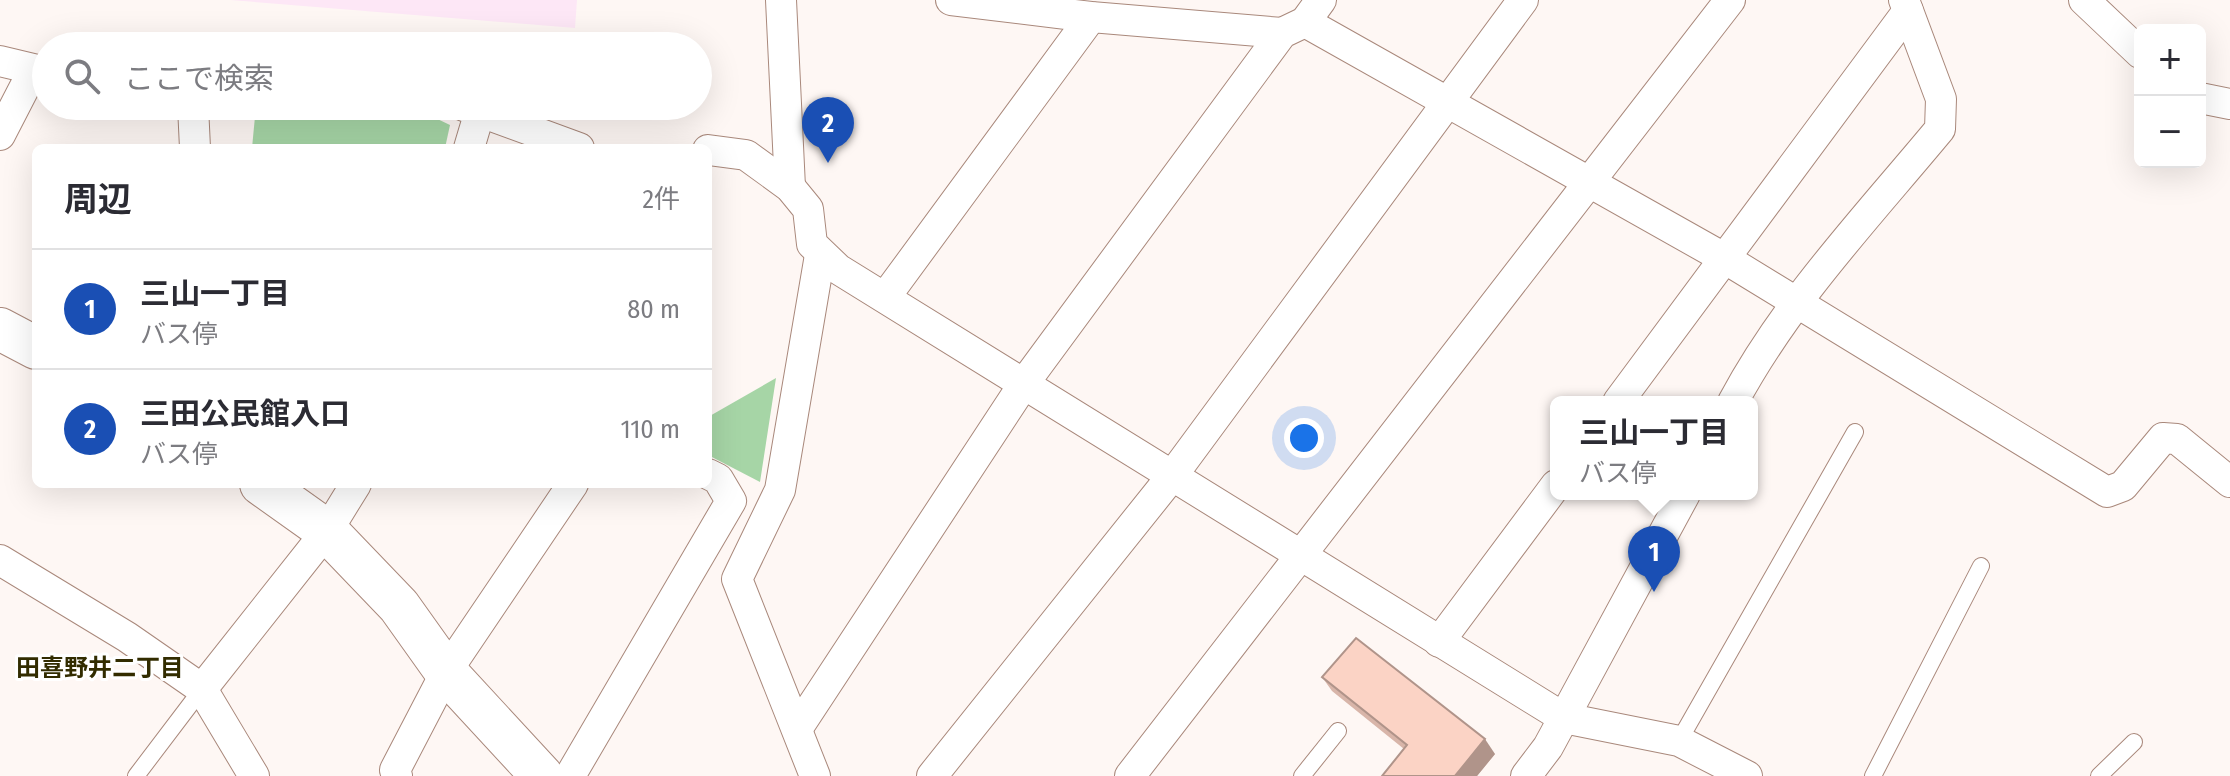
<!DOCTYPE html>
<html lang="ja">
<meta charset="utf-8">
<style>
body{margin:0;font-family:"Fira Sans Condensed","Noto Sans JP",sans-serif;background:#f2f2f3;color:#2b2b33}
.controls{position:absolute;right:24px;top:24px;display:grid;overflow:hidden;border-radius:12px;box-shadow:0 8px 32px #0002}
.controls button{width:72px;height:72px;display:grid;place-items:center;padding:0;border:0;border-bottom:2px solid #e1e1e2;background:#fff;color:#2b2b33;font:40px sans-serif}
.you{position:absolute;left:1304px;top:438px;width:28px;height:28px;margin:-20px;border:6px solid #fff;border-radius:50%;background:#1a73e8;box-shadow:0 0 0 12px #1a73e833}
.badge{display:grid;place-items:center;width:52px;height:52px;border-radius:50%;background:#605824;color:#fff;font-size:26px;font-weight:700}
.pin{position:absolute;translate:-50% -66px;filter:drop-shadow(0 2px 4px #0008)}
.pin::after{content:'';position:absolute;top:42px;width:28px;height:24px;background:inherit;clip-path:polygon(0 0,100% 0,50% 100%)}
.popup{position:absolute;left:1550px;top:396px;width:208px;height:104px;box-sizing:border-box;display:grid;place-content:center;border-radius:12px;background:#fff;filter:drop-shadow(0 2px 6px #0005);font-size:26px;white-space:nowrap;color:#7c7c81}
.popup b{font-size:30px;color:#2b2b33}
.popup::after{content:'';position:absolute;left:50%;top:100%;margin-left:-16px;border:16px solid transparent;border-top-color:#fff}
.list{margin:0;padding:0;list-style:none}
h2{display:flex;justify-content:space-between;align-items:center;height:104px;margin:0;padding:0 32px;font-size:34px}
h2 small{font-size:26px;font-weight:400;color:#7c7c81}
.list li{display:grid;grid-template-columns:52px 1fr auto;gap:24px;align-items:center;box-sizing:border-box;height:120px;padding:0 32px;border-top:2px solid #e1e1e2}
.list b{display:block;font-size:30px;white-space:nowrap}
.list p{margin:0;font-size:26px;white-space:nowrap;color:#7c7c81}
.list em{font-size:26px;font-style:normal;color:#7c7c81}
.icon{flex:none;width:44px;height:44px;fill:none;stroke:currentColor;stroke-width:2;stroke-linecap:round;stroke-linejoin:round}
.map{position:relative;flex:none;width:2230px;height:776px;overflow:hidden}
.search{position:absolute;background:#fff;box-shadow:0 8px 32px #0002;left:32px;top:32px;width:680px;height:88px;display:flex;align-items:center;gap:20px;box-sizing:border-box;padding:0 28px;border-radius:44px;color:#7c7c81;font-size:30px}
.panel{position:absolute;background:#fff;box-shadow:0 8px 32px #0002;left:32px;top:144px;width:680px;height:344px;border-radius:12px}
.map>svg:first-child{display:block}
</style>
<div class="map">
<svg width="2230" height="776" viewBox="0 0 2230 776">
<rect width="100%" height="100%" fill="#fef7f4"/>
<path fill="#fde7f6" d="M 230,0 L 577,0 L 575,28 Z"/>
<g fill="#a6d5a6">
<path d="M 256,106 L 429,115 L 450,125 L 445,148 L 252,148 Z"/>
<path d="M 776,378 L 760,482 L 708,455 L 708,417 Z"/>
</g>
<g fill="none" stroke-linecap="round" stroke-linejoin="round">
<g stroke="#a9887b" stroke-width="18">
<g id="lane">
<path d="M 1679,741 L 1855,432"/>
<path d="M 136,776 L 202,689"/>
<path d="M 1302,776 L 1338,731"/>
<path d="M 1873,776 L 1981,566"/>
<path d="M 2099,776 L 2134,742"/>
</g>
</g>
<g stroke="#a9887b" stroke-width="32">
<g id="street">
<path d="M 781,0 L 790,187"/>
<path d="M 951,0 L 1091,17 L 1282,33"/>
<path d="M 2084,0 L 2140,53"/>
<path d="M 1305,22 L 1724,258 L 2107,492 L 2123,486 L 2163,438 L 2177,439 L 2230,482"/>
<path d="M 0,61 L 46,72"/>
<path d="M 2200,98 L 2230,104"/>
<path d="M 193,106 L 195,148"/>
<path d="M 464,106 L 579,148"/>
<path d="M 0,135 L 33,71"/>
<path d="M 469,148 L 480,111"/>
<path d="M 708,150 L 746,155 L 790,187 L 808,209 L 812,244 L 838,269 L 1564,718 L 1679,741 L 1747,776"/>
<path d="M 886,296 L 1091,17"/>
<path d="M 1618,402 L 1908,11"/>
<path d="M 1733,402 C 1787,301 1867,217 1940,129 L 1941,99 L 1904,0"/>
<path d="M 0,560 L 127,637 L 202,689 L 254,776"/>
<path d="M 1439,642 L 1556,485"/>
<path d="M 202,689 L 327,531 L 356,484"/>
<path d="M 797,729 L 1025,382 L 1282,33 L 1305,22 L 1321,0"/>
<path d="M 397,776 L 395,770 L 446,672 L 573,484"/>
<path d="M 570,776 L 731,501 L 718,479 L 708,474"/>
<path d="M 815,776 L 737,579 L 780,490 L 820,255"/>
<path d="M 932,776 L 1172,476 L 1523,0"/>
<path d="M 1130,776 L 1730,0"/>
<path d="M 1526,776 L 1548,747 L 1685,494"/>
</g>
</g>
<g stroke="#a9887b" stroke-width="44">
<g id="secondary">
<path d="M 0,329 L 36,348"/>
<path d="M 261,484 L 327,531 L 399,606 L 446,672 L 542,776"/>
</g>
</g>
<use href="#lane" stroke="#fff" stroke-width="16"/>
<use href="#street" stroke="#fff" stroke-width="30"/>
<use href="#secondary" stroke="#fff" stroke-width="42"/>
</g>
<path fill="#d8b5a9" d="M 1322,677 L 1495,754 L 1477,776 L 1382,776 L 1404,749 L 1332,691 Z"/>
<path fill="#b0948a" d="M 1485,739 L 1495,754 L 1477,776 L 1455,776 Z"/>
<path fill="#fbd3c5" stroke="#b0948a" stroke-width="2" d="M 1356,638 L 1485,739 L 1455,776 L 1382,776 L 1407,745 L 1322,677 Z"/>
<g text-anchor="middle" stroke-width="6" stroke-linejoin="round" paint-order="stroke">
<g font-size="24" font-weight="bold" fill="#322c00" stroke="#fff">
<text x="100" y="676">田喜野井二丁目</text>
</g>
</g>
</svg>
<div class="controls">
<button>+</button>
<button>−</button>
</div>
<div class="you"></div>
<div class="pin badge" style="left:1654px;top:592px;background:#1a4fb4">1</div>
<div class="popup"><b>三山一丁目</b>バス停</div>
<div class="pin badge" style="left:828px;top:163px;background:#1a4fb4">2</div>
<div class="search"><svg class="icon" aria-label="search" viewBox="0 0 24 24"><circle cx="10" cy="10" r="6"/><path d="M15 15l6 6"/></svg>ここで検索</div>
<section class="panel">
<h2>周辺<small>2件</small></h2>
<ul class="list">
<li><span class="badge" style="background:#1a4fb4">1</span><div><b>三山一丁目</b><p>バス停</p></div><em>80 m</em></li>
<li><span class="badge" style="background:#1a4fb4">2</span><div><b>三田公民館入口</b><p>バス停</p></div><em>110 m</em></li>
</ul>
</section>
</div>
